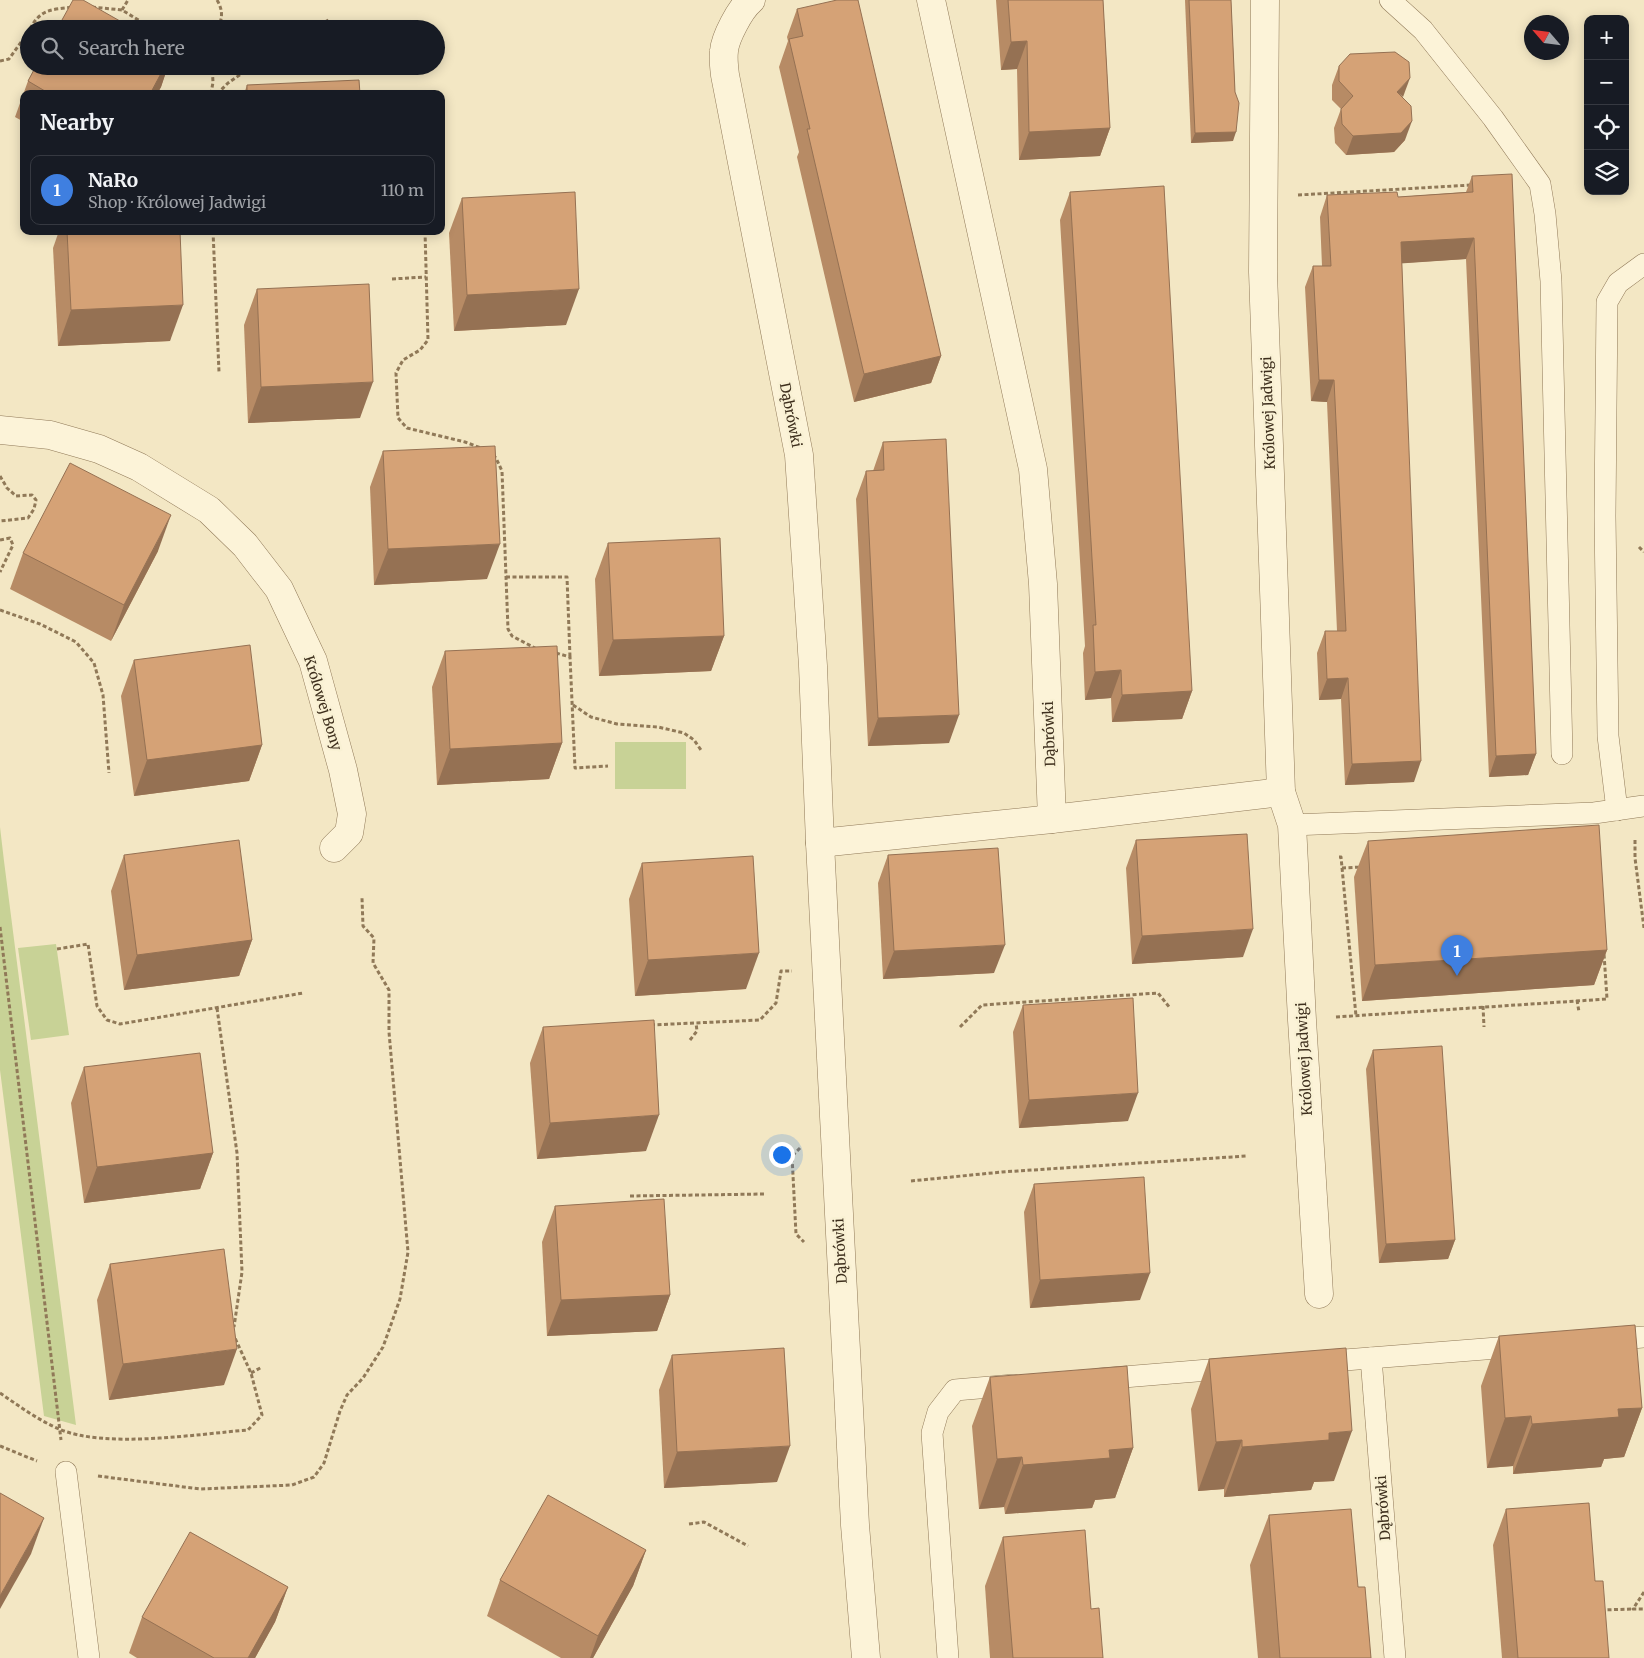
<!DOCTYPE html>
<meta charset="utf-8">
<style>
body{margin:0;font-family:Merriweather,serif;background:#20242c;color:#f1f3f6}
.controls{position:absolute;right:15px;top:15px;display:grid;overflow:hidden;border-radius:10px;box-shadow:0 2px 12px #0003}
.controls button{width:45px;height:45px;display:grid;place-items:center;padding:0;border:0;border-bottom:1px solid #363941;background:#171b24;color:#f1f3f6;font:25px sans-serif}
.compass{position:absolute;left:1524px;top:15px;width:45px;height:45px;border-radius:50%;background:#171b24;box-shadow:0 2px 12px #0003;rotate:298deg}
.you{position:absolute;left:781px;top:1154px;width:18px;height:18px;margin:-12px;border:4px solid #fff;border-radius:50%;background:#1a73e8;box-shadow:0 0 0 8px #1a73e833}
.badge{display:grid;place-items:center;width:32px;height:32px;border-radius:50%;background:#d93025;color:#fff;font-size:16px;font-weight:700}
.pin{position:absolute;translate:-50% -41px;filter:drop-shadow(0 1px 2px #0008)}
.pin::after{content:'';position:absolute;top:26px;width:18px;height:15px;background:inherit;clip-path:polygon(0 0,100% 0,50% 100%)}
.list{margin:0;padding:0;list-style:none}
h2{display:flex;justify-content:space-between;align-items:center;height:65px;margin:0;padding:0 20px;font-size:21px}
h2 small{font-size:16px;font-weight:400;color:#9ea1a6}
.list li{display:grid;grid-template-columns:32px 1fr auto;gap:15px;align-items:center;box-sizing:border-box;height:70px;margin:0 10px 10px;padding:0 10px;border:1px solid #363941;border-radius:10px}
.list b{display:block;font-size:19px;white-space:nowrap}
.list p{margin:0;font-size:16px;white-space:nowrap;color:#9ea1a6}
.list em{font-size:16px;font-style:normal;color:#9ea1a6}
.icon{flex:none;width:28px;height:28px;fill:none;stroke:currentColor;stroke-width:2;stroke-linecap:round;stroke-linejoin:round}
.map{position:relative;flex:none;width:1644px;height:1658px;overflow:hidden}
.search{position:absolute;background:#171b24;box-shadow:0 2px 12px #0003;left:20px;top:20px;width:425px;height:55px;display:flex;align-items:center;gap:12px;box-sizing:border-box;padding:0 18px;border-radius:28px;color:#9ea1a6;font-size:19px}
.panel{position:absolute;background:#171b24;box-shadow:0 2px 12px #0003;left:20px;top:90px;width:425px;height:145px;border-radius:10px}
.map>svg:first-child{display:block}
</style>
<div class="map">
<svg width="1644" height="1658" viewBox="0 0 1644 1658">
<rect width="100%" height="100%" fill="#f3e7c4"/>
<g fill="#c8d296">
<rect x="615" y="742" width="71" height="47"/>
<path d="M 0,827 L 4,861 L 76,1425 L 44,1416 L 0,1070 Z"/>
<path d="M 56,944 L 69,1035 L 31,1040 L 18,948 Z"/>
</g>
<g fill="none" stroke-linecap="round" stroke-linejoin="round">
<g stroke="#907958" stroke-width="22">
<g id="lane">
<path d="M 1390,0 L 1423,30 L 1493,118 L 1540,184 L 1545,214 L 1551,281 L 1562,754"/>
<path d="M 1617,810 L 1608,736 L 1605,516 L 1607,302 L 1618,283 L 1644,264"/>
<path d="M 1292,825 L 1594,813 L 1644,806"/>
<path d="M 1608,1340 L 1644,1337"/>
<path d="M 1371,1358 L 1395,1658"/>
<path d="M 1319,1362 L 1523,1346"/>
<path d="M 1099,1379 L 1233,1368"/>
<path d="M 66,1472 L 89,1658"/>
<path d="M 948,1658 L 932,1433 L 938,1412 L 955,1390 L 1014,1385"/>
</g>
</g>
<g stroke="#907958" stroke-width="29">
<g id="street">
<path d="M 751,0 C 740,9 725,38 724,51 C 723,59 724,67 725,75 L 799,455 L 813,666 L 820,843 L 845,1331 L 855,1525 L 866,1658"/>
<path d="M 931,0 L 1033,469 L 1043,584 L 1052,819"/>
<path d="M 1265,0 L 1263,272 L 1281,792 L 1292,825 L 1302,1020 L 1319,1294"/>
<path d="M 0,430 L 50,435 L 99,449 L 139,467 L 209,510 L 245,545 L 279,589 L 313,661 L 343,770 L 352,814 L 349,833 L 334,848"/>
<path d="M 820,843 L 1052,819 L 1281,792"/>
</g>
</g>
<g stroke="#907958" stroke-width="3" stroke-dasharray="4 2.5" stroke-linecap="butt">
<path d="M 217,0 C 223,10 223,19 217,29"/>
<path d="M 92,7 L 122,10 L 153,29"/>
<path d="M 122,10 L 128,0"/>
<path d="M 30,29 C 41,8 52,10 73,7"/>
<path d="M 314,29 L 330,19"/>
<path d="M 0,61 L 9,59 L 29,31"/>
<path d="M 211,94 L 213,82 L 212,66"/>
<path d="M 217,94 L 228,83 L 253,66"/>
<path d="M 1298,195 L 1471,185"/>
<path d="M 213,231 L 219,372"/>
<path d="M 425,231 L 428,340 L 420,350 L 403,360 L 396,373 L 398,418 L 407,428 L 465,442 L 481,448"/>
<path d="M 392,279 L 426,277"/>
<path d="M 493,455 L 496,458 L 502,471 L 508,629 L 512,636 L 535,648"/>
<path d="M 0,476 L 7,488 L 16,496 L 32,495 L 36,500 L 34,509 L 28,518 L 0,521"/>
<path d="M 0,540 L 10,538 L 13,545 L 0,572"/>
<path d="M 1639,547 L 1644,552"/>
<path d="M 506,577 L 567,577 L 570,657"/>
<path d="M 0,610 L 40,624 L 76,642 L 94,663 L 103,695 L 109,773"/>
<path d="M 556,653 L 570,657 L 575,768 L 608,766"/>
<path d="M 573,705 L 591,717 L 617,724 L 658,727 L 684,733 L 694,740 L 701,750"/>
<path d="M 1635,840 L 1635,858 L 1644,928"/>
<path d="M 1339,857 L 1341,857 L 1356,1016"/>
<path d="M 1342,868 L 1362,867"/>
<path d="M 0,927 L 61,1440"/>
<path d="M 57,949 L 88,944 L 97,1006 L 107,1020 L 120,1024 L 303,993"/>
<path d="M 1577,1000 L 1579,1012"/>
<path d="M 1483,1006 L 1484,1027"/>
<path d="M 217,1008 L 237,1153 L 242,1272 L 234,1327"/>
<path d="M 1336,1017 L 1607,999 L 1604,954"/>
<path d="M 651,1025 L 760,1020 L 776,1003 L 781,971 L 792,971"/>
<path d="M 960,1027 L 982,1005 L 1158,993 L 1170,1008"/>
<path d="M 690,1040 L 697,1031 L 696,1023"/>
<path d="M 800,1148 L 792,1156 L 796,1234 L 804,1242"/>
<path d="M 911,1181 L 1002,1172 L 1246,1156"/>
<path d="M 630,1196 L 765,1194"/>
<path d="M 251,1373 L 262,1367"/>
<path d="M 0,1393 C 19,1406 38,1420 59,1429 C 105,1449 197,1434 248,1430 L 262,1415 L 251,1373 L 235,1338"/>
<path d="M 0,1446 L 37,1461"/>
<path d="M 98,1476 L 200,1489 L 292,1485 L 314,1477 L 324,1463 L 340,1411 L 347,1395 L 363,1378 L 383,1347 L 400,1299 L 408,1252 L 389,1032 L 389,990 L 373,963 L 374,938 L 363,926 L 362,898"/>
<path d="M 689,1524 L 704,1522 L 748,1546"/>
<path d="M 1644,1592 L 1633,1609 L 1644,1609"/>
<path d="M 1601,1610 L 1633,1609"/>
</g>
<use href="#lane" stroke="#fcf3d8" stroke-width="21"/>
<use href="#street" stroke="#fcf3d8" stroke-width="28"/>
</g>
<g fill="#b78b65">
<path d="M 996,0 L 1103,0 L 1110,128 L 1100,156 L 1019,160 L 1017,69 L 1001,70 Z"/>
<path d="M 1185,0 L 1231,0 L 1235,92 L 1233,141 L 1191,143 Z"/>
<path d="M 797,9 L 941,356 L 931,383 L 854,402 L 797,157 L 799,152 L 779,67 L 788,41 L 787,37 Z"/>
<path d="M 36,66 L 168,66 L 161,87 L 157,94 L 24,94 L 24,122 L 15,117 L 28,81 Z"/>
<path d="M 1339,66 L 1403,98 L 1405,140 L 1394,152 L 1346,155 L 1335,143 L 1334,128 L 1341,109 L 1332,100 L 1332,85 Z"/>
<path d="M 247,85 L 360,94 L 244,94 Z"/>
<path d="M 1472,176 L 1536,754 L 1528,775 L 1489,777 L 1466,259 L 1402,263 L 1414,782 L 1345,785 L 1341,699 L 1319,700 L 1317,653 L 1325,631 L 1337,631 L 1327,402 L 1311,401 L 1305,287 L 1313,266 L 1322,266 L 1320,217 L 1327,195 L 1398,197 L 1466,192 Z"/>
<path d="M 1070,192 L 1192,691 L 1182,719 L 1112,722 L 1111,698 L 1085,700 L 1083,653 L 1085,646 L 1060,220 Z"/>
<path d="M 462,198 L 566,325 L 454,331 L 449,233 Z"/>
<path d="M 59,231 L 180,231 L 170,341 L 58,346 L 53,248 Z"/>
<path d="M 257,289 L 360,418 L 248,423 L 244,325 Z"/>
<path d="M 883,442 L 949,743 L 868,746 L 856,499 L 866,471 L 873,471 Z"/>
<path d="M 383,451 L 487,579 L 374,585 L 370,487 Z"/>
<path d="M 608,543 L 724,636 L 711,671 L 599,676 L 595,579 Z"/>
<path d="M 158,551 L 111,641 L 10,589 L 23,553 Z"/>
<path d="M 445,651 L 562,743 L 549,779 L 437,785 L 432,687 Z"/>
<path d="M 134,660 L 262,745 L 249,781 L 134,796 L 121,696 Z"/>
<path d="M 1136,840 L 1243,957 L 1132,964 L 1126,868 Z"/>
<path d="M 1368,841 L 1607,950 L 1594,985 L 1362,1001 L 1354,877 Z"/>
<path d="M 124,855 L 252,940 L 239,976 L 124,990 L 111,891 Z"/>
<path d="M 888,855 L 994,973 L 883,979 L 878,883 Z"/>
<path d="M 642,863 L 746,989 L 635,996 L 629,899 Z"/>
<path d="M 1023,1005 L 1128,1121 L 1019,1128 L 1013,1032 Z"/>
<path d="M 543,1027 L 646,1151 L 537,1159 L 530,1063 Z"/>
<path d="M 1373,1050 L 1455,1240 L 1448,1259 L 1379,1263 L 1366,1069 Z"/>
<path d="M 84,1067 L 213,1153 L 200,1189 L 84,1203 L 71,1103 Z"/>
<path d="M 1034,1184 L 1140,1300 L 1030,1308 L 1024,1212 Z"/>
<path d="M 555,1206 L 670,1295 L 657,1331 L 547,1336 L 542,1242 Z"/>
<path d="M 110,1264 L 224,1385 L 109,1400 L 97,1300 Z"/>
<path d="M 1499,1336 L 1642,1408 L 1624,1457 L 1604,1459 L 1601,1467 L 1513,1474 L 1513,1466 L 1487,1468 L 1481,1386 Z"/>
<path d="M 672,1355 L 777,1482 L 664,1488 L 659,1390 Z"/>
<path d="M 1209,1359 L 1334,1481 L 1314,1482 L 1311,1490 L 1224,1497 L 1224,1489 L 1198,1491 L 1191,1409 Z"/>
<path d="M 990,1377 L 1133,1448 L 1115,1498 L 1095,1500 L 1092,1508 L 1005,1514 L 1004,1507 L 979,1509 L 972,1426 Z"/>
<path d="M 1506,1509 L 1595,1581 L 1609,1658 L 1502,1658 L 1493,1545 Z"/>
<path d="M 1269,1515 L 1358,1587 L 1371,1658 L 1258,1658 L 1250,1565 Z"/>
<path d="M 1003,1537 L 1091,1609 L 1103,1658 L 990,1658 L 985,1586 Z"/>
<path d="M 646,1550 L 633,1586 L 593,1658 L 561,1658 L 487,1616 L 500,1580 Z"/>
<path d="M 288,1587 L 275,1622 L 255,1658 L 137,1658 L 129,1653 L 142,1617 Z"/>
</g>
<g fill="#957153">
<path d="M 1027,41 L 1017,69 L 1001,70 L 1011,42 Z"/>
<path d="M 165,66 L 168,66 L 161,87 L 157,94 L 150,94 Z"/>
<path d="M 1410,78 L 1403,97 L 1397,92 Z"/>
<path d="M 1412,121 L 1405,140 L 1394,152 L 1346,155 L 1353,136 Z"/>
<path d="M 1110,128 L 1100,156 L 1019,160 L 1029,132 Z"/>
<path d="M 1236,132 L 1233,141 L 1191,143 L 1195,133 Z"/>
<path d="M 1474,238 L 1466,259 L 1393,264 L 1401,242 Z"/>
<path d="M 579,289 L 566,325 L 454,331 L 467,295 Z"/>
<path d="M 183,305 L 170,341 L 58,346 L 71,310 Z"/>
<path d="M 941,356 L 931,383 L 854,402 L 864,374 Z"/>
<path d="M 1319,380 L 1334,380 L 1327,402 L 1311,401 Z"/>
<path d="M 373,382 L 360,418 L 248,423 L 261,387 Z"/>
<path d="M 171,515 L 158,551 L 111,641 L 124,605 Z"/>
<path d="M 500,544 L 487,579 L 374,585 L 388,549 Z"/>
<path d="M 724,636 L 711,671 L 599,676 L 613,640 Z"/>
<path d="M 1121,670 L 1111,698 L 1085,700 L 1095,672 Z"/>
<path d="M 1348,678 L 1341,699 L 1319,700 L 1327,679 Z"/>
<path d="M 1192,691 L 1182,719 L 1112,722 L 1122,695 Z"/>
<path d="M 959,715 L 949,743 L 868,746 L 878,718 Z"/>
<path d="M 562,743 L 549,779 L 437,785 L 450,749 Z"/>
<path d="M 262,745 L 249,781 L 134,796 L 147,760 Z"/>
<path d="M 1536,754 L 1528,775 L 1489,777 L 1496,756 Z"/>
<path d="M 1421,761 L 1414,782 L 1345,785 L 1352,764 Z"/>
<path d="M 1253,929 L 1243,957 L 1132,964 L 1142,936 Z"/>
<path d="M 252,940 L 239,976 L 124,990 L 137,955 Z"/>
<path d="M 1005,945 L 994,973 L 883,979 L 894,951 Z"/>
<path d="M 1607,950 L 1594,985 L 1362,1001 L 1375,965 Z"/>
<path d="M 759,953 L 746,989 L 635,996 L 648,960 Z"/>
<path d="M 1138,1093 L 1128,1121 L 1019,1128 L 1029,1100 Z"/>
<path d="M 659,1115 L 646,1151 L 537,1159 L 550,1123 Z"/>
<path d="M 213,1153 L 200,1189 L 84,1203 L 97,1167 Z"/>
<path d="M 1455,1240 L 1448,1259 L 1379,1263 L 1386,1244 Z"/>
<path d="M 1150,1273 L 1140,1300 L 1030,1308 L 1040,1280 Z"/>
<path d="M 670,1295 L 657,1331 L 547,1336 L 561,1300 Z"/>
<path d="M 237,1349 L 224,1385 L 109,1400 L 123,1364 Z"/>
<path d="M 1642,1408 L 1624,1457 L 1604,1459 L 1601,1467 L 1513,1474 L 1532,1424 L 1618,1409 Z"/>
<path d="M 1531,1416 L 1513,1466 L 1487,1468 L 1505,1418 Z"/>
<path d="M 1352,1431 L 1334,1481 L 1314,1482 L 1311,1490 L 1224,1497 L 1242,1447 L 1329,1433 Z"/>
<path d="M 1242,1440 L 1224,1489 L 1198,1491 L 1216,1442 Z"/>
<path d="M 790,1446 L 777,1482 L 664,1488 L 677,1452 Z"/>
<path d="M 1133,1448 L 1115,1498 L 1095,1500 L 1092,1508 L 1005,1514 L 1023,1465 L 1109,1450 Z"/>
<path d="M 1022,1457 L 1004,1507 L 979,1509 L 997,1459 Z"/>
<path d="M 44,1518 L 31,1554 L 0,1609 L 0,1596 Z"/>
<path d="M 646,1550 L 633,1586 L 593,1658 L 590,1658 L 598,1636 Z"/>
<path d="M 288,1587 L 275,1622 L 255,1658 L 248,1658 Z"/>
</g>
<g fill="#d5a276" stroke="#957153">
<path d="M 73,0 L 83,0 L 134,29 L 57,29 Z"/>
<path d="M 837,0 L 858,0 L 941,356 L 864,374 L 807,129 L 810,129 L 789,39 L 803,36 L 797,9 Z"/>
<path d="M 1008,0 L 1103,0 L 1110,128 L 1029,132 L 1027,41 L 1011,42 Z"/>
<path d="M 1189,0 L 1231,0 L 1235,92 L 1239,103 L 1236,132 L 1195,133 Z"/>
<path d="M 1395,52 L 1409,62 L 1410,78 L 1397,92 L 1411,106 L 1412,121 L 1401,133 L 1353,136 L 1342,124 L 1341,109 L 1353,96 L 1339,81 L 1339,66 L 1350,54 Z"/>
<path d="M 36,66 L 165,66 L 150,94 L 50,94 L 28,81 Z"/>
<path d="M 359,80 L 360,94 L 247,94 L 247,85 Z"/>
<path d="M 1512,174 L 1536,754 L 1496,756 L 1474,238 L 1401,242 L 1421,761 L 1352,764 L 1348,678 L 1327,679 L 1326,656 L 1325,631 L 1346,631 L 1334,380 L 1319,380 L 1313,266 L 1331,266 L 1327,195 L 1397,192 L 1398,197 L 1473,192 L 1472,176 Z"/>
<path d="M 1164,186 L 1192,691 L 1122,695 L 1121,670 L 1095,672 L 1093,625 L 1096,625 L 1070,192 Z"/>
<path d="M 575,192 L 579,289 L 467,295 L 462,198 Z"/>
<path d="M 67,231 L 180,231 L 183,305 L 71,310 Z"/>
<path d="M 369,284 L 373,382 L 261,387 L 257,289 Z"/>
<path d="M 946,439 L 959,715 L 878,718 L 866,471 L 884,470 L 883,442 Z"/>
<path d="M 495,446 L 500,544 L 388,549 L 383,451 Z"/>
<path d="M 70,463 L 171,515 L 124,605 L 23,553 Z"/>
<path d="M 720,538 L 724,636 L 613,640 L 608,543 Z"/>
<path d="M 250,645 L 262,745 L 147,760 L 134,660 Z"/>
<path d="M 557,646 L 562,743 L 450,749 L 445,651 Z"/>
<path d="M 1599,825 L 1607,950 L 1375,965 L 1368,841 Z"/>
<path d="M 1247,834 L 1253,929 L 1142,936 L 1136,840 Z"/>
<path d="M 239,840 L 252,940 L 137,955 L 124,855 Z"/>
<path d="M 998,848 L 1005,945 L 894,951 L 888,855 Z"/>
<path d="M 753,856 L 759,953 L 648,960 L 642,863 Z"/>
<path d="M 1133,998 L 1138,1093 L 1029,1100 L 1023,1005 Z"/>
<path d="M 654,1020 L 659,1115 L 550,1123 L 543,1027 Z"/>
<path d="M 1442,1046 L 1455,1240 L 1386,1244 L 1373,1050 Z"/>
<path d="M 200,1053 L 213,1153 L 97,1167 L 84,1067 Z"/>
<path d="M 1144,1177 L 1150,1273 L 1040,1280 L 1034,1184 Z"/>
<path d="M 664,1199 L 670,1295 L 561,1300 L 555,1206 Z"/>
<path d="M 224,1249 L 237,1349 L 123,1364 L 110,1264 Z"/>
<path d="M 1635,1325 L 1642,1408 L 1618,1409 L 1619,1417 L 1532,1424 L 1531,1416 L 1505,1418 L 1499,1336 Z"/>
<path d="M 784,1348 L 790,1446 L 677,1452 L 672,1355 Z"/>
<path d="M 1346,1348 L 1352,1431 L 1329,1433 L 1329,1440 L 1242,1447 L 1242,1440 L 1216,1442 L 1209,1359 Z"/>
<path d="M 1127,1366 L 1133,1448 L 1109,1450 L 1110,1458 L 1023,1465 L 1022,1457 L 997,1459 L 990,1377 Z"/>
<path d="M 0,1493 L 44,1518 L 0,1596 Z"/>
<path d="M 548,1495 L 646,1550 L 598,1636 L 500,1580 Z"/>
<path d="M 1589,1503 L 1595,1581 L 1603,1581 L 1609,1658 L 1518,1658 L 1506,1509 Z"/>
<path d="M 1351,1509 L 1358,1587 L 1365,1587 L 1371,1658 L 1280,1658 L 1269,1515 Z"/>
<path d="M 1085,1530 L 1091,1609 L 1099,1608 L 1103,1658 L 1013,1658 L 1003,1537 Z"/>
<path d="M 190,1532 L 288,1587 L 248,1658 L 214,1658 L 142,1617 Z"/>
</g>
<g text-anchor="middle" stroke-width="5" stroke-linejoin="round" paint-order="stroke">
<g font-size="14" fill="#3e2f1d" stroke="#f9f1d4">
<text transform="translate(1268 413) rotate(-92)" y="5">Królowej Jadwigi</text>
<text transform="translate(791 415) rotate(79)" y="5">Dąbrówki</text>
<text transform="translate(323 703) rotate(73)" y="5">Królowej Bony</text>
<text transform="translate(1049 734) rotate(-92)" y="5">Dąbrówki</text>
<text transform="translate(1304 1059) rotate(-93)" y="5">Królowej Jadwigi</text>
<text transform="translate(840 1251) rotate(-93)" y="5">Dąbrówki</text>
<text transform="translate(1383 1508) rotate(-94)" y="5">Dąbrówki</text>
</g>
</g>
</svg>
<div class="controls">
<button>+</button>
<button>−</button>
<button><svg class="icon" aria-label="locate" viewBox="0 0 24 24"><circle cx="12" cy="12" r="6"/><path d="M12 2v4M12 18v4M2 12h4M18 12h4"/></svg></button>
<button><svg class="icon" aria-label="layers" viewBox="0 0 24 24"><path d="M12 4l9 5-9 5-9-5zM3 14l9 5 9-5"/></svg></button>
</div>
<svg class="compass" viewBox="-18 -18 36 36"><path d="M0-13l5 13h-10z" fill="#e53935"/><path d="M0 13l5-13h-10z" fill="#9ea1a6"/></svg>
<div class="you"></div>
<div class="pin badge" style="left:1457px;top:976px;background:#3f7fe0">1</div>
<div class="search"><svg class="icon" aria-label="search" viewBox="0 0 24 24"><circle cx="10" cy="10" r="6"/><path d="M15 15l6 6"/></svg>Search here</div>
<section class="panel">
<h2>Nearby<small></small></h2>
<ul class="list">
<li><span class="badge" style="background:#3f7fe0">1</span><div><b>NaRo</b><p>Shop · Królowej Jadwigi</p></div><em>110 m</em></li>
</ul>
</section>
</div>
